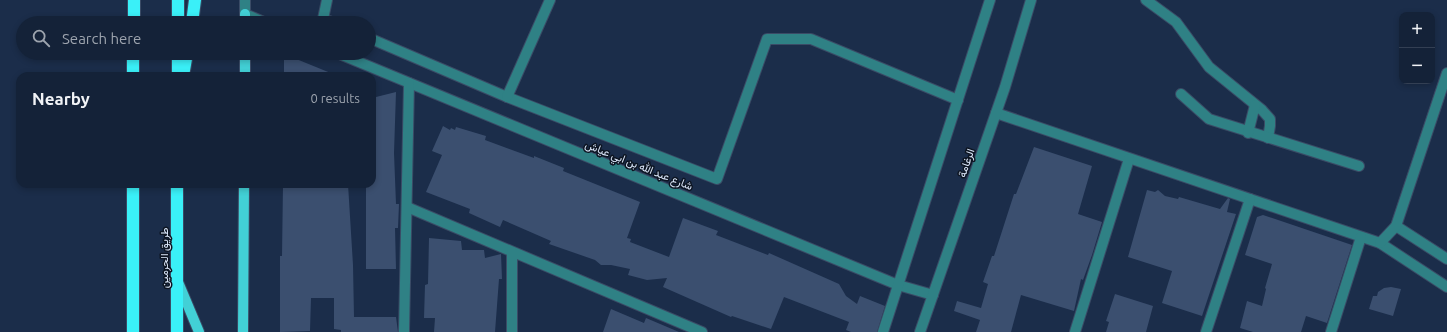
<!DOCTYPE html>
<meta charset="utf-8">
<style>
body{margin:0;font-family:Ubuntu,Vazirmatn,sans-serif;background:#212f43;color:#f1f3f6}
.controls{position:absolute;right:12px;top:12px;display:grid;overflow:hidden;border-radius:8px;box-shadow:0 2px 6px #0003}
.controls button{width:36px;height:36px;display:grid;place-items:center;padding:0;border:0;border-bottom:1px solid #333f53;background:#142238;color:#f1f3f6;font:20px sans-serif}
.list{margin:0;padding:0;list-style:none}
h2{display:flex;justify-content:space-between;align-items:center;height:52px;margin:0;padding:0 16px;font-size:17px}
h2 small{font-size:13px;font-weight:400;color:#9da4ae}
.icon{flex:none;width:22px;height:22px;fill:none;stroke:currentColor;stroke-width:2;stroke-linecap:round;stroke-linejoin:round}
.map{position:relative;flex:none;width:1447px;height:332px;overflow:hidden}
.search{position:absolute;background:#142238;box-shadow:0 2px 6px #0003;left:16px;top:16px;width:360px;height:44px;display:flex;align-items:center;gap:10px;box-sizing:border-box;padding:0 14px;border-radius:22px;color:#9da4ae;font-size:15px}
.panel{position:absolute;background:#142238;box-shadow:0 2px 6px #0003;left:16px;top:72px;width:360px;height:116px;border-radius:12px}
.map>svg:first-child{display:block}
</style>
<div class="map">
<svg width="1447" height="332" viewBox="0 0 1447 332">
<rect width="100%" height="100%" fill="#1b2d4a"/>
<g fill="#3b4f6f">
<path d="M 284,54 L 338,76 L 284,76 Z"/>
<path d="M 396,92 L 394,153 L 396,204 L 399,204 L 398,228 L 395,228 L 396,269 L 366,269 L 366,184 L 372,184 L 372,98 Z"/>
<path d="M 443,126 L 450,130 L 451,128 L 455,130 L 456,127 L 486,136 L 485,140 L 534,158 L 534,156 L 564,168 L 563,171 L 640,202 L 627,238 L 631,239 L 630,242 L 669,257 L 683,218 L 718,231 L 716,235 L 768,255 L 769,253 L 839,284 L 846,296 L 857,304 L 860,296 L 885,306 L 877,332 L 851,332 L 846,330 L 849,322 L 784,297 L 771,329 L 732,316 L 731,317 L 663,287 L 667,278 L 647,280 L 628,275 L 630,269 L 611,265 L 601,265 L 595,260 L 549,244 L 551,241 L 503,220 L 500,227 L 469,213 L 470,209 L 426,192 L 442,155 L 432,151 Z"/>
<path d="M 1034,147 L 1092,166 L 1078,214 L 1102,222 L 1092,255 L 1083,280 L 1081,279 L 1074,311 L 1021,295 L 1011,332 L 976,332 L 980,320 L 954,311 L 957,301 L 981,308 L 988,284 L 983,282 L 992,256 L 994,256 L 1014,194 L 1016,194 Z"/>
<path d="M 283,184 L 348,184 L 353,265 L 354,317 L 396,317 L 398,332 L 341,332 L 341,330 L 334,329 L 334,298 L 311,298 L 310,331 L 280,332 L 280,256 L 282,256 Z"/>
<path d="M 1147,190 L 1155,192 L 1158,190 L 1165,196 L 1178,199 L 1179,197 L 1220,209 L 1228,198 L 1230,199 L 1227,212 L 1236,214 L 1202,316 L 1162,303 L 1172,271 L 1128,257 Z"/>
<path d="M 1263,215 L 1352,245 L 1327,323 L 1306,316 L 1301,332 L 1253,332 L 1240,328 L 1247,301 L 1262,306 L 1266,289 L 1265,288 L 1272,264 L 1245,255 L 1257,217 Z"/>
<path d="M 429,238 L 461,241 L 462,250 L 484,250 L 485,258 L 501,254 L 502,279 L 499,279 L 495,332 L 434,332 L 435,318 L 424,318 L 425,285 L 428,284 Z"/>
<path d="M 1391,287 L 1401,289 L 1393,316 L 1369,309 L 1373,296 L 1377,296 L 1378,292 L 1384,288 Z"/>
<path d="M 1115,294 L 1153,306 L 1146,332 L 1106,332 L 1109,322 L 1106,321 Z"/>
<path d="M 611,309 L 644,323 L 646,318 L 679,332 L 603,332 Z"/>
</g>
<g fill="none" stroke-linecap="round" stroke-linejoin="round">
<g stroke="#3a4b66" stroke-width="12">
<g id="minor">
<path d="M 245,0 L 245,14 L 266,23"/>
<path d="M 327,0 L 323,19 L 334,23"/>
<path d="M 1146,0 L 1176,22 L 1209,67 L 1262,110 L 1270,119 L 1270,126 L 1268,138"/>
<path d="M 369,38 L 507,97 L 717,179 L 767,39 L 811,39 L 958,100"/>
<path d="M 337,53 L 898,285 L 933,295"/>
<path d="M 1181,94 L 1209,119 L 1359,166"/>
<path d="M 507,97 L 550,0"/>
<path d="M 996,113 L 1380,243 L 1447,287"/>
<path d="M 1248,133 L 1255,105"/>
<path d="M 407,207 L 702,332"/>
<path d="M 1396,226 L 1447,259"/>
<path d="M 1380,243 L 1396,226 L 1447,73"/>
<path d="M 404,332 L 409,83"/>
<path d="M 512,332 L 512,252"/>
<path d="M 883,332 L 990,0"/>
<path d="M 920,332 L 1005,87 L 1031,0"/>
<path d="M 1075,332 L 1129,159"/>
<path d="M 1206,332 L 1250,199"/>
<path d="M 1331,332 L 1361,237"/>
</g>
</g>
<g stroke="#3a4b66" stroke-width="12">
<g id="major">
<path d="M 245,23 L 245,14"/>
<path d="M 245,76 L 245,53"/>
<path d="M 178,282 L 199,332"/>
<path d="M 243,332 L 244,184"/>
</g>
</g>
<g stroke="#3a4b66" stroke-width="14">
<g id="highway">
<path d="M 134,23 L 134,0"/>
<path d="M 178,23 L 178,0"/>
<path d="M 192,23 L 195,0"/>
<path d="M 178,75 L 178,53"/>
<path d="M 133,76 L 133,53"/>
<path d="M 183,76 L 187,53"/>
<path d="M 177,184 L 177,332"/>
<path d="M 133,332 L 133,184"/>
</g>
</g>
<use href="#minor" stroke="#2f8185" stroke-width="10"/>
<use href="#major" stroke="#42d0d6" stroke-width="10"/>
<use href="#highway" stroke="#3af0f8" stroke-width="12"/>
</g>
<g text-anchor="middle" stroke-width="3" stroke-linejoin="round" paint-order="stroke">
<g font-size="11" fill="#dde9fc" stroke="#0d1522">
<text transform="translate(966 163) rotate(-71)" y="4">الرغامة</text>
<text transform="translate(639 165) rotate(22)" y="4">شارع عبد الله بن ابي عياش</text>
<text transform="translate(164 258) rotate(-90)" y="4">طريق الحرمين</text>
</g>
</g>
</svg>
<div class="controls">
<button>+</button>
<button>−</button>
</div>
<div class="search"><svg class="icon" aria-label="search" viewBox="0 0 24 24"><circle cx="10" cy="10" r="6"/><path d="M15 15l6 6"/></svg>Search here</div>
<section class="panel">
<h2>Nearby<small>0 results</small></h2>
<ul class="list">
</ul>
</section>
</div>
